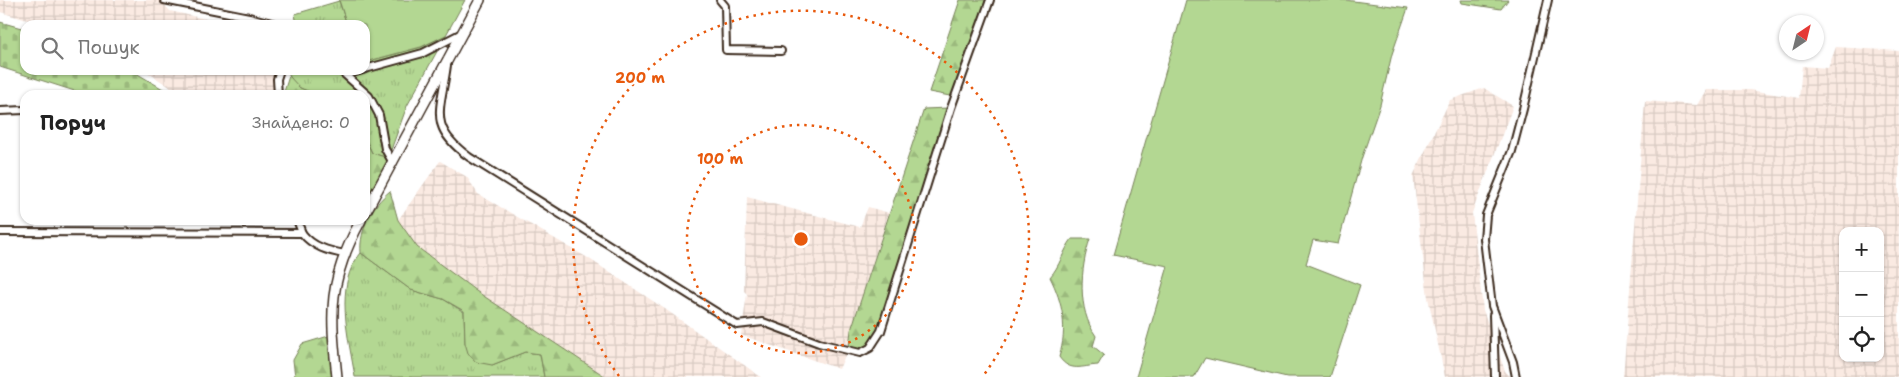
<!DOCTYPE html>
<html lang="uk">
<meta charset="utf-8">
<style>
body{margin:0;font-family:"Shantell Sans",sans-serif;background:#f2f2f2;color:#222}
.controls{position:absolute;right:15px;bottom:15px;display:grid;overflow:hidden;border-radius:10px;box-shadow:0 1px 4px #0004}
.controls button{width:45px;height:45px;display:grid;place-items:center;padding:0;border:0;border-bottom:1px solid #e0e0e0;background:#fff;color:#222;font:25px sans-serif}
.compass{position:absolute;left:1779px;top:15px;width:45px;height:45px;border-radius:50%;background:#fff;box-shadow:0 1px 4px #0004;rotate:35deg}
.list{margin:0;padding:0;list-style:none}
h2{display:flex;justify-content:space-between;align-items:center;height:65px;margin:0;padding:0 20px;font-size:21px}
h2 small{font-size:16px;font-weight:400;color:#767676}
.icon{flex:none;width:28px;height:28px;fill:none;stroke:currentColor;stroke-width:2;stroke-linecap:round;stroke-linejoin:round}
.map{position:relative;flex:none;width:1899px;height:377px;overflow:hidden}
.search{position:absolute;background:#fff;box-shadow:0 1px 4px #0004;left:20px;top:20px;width:350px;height:55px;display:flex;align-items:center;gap:12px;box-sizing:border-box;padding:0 18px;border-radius:15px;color:#767676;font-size:19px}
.panel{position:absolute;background:#fff;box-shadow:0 1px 4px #0004;left:20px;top:90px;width:350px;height:135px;border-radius:15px}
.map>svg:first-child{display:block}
</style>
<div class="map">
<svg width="1899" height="377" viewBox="0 0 1899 377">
<defs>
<pattern id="industrial-grid" width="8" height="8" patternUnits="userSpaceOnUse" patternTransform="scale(1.25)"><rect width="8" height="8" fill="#faeae2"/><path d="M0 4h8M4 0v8" fill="none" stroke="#d7c9c1"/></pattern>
<pattern id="grass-tufts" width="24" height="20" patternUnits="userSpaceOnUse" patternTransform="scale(1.25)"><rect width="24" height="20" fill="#b3d792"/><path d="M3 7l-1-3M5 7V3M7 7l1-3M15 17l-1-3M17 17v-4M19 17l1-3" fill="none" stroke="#9bb97d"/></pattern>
<pattern id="forest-firs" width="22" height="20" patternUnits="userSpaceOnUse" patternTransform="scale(1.25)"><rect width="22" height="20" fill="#b3d792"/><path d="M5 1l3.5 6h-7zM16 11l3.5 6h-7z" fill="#9bb97d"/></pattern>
<pattern id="cemetery-stones" width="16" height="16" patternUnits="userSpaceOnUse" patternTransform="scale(1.25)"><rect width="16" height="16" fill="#b3d792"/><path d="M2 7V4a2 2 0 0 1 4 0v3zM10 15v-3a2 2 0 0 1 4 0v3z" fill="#9bb97d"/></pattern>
</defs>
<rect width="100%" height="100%" fill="#fff"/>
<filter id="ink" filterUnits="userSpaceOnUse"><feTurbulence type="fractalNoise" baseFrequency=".02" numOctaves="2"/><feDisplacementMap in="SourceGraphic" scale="10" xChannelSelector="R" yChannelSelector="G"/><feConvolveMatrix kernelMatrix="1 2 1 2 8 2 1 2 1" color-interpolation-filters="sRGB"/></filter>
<g filter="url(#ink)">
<g fill="url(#industrial-grid)" fill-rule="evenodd">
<path d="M 0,0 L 160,0 L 170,11 L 232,25 L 44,25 L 0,12 Z"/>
<path d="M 1836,47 L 1899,51 L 1899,377 L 1623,377 L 1645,101 L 1697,105 L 1706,90 L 1750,90 L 1799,98 L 1802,66 L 1828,68 ZM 1843,231 L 1880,231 L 1880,358 L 1843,358 Z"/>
<path d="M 144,70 L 274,70 L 273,95 L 182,95 Z"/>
<path d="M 1484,88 L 1513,106 L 1472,213 L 1483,310 L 1505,371 L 1511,377 L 1445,377 L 1428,298 L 1413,176 L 1450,100 Z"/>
<path d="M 440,161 L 467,177 L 478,194 L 588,258 L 665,309 L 761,377 L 606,377 L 476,291 L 417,247 L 398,220 Z"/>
<path d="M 747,197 L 860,227 L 868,207 L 889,213 L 851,330 L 849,347 L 839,369 L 741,335 L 747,294 L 744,291 Z"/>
</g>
<g fill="url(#grass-tufts)" stroke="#778058">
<path d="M 1461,0 L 1508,0 L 1501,9 L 1462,3 Z"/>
<path d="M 339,1 L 347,25 L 297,25 L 295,14 Z"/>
<path d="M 446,35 L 407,106 L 388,158 L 372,153 L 365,138 L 365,95 C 343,95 292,101 288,70 L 365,70 L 365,62 L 421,47 Z"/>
<path d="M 361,253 L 411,290 L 443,299 L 464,312 L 465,343 L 492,365 L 525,352 L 540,354 L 544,377 L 355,377 C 349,339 333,284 361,253 Z"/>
</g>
<g fill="url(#forest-firs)" stroke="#778058">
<path d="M 960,0 L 990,0 L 955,97 L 929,92 Z"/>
<path d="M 289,76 L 300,88 L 318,95 L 283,95 Z"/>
<path d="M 948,108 L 879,329 C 872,340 863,355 849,347 L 851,330 L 924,109 Z"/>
<path d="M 365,138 L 372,153 L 388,158 L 378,184 L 365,202 Z"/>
<path d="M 390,191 L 398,220 L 417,247 L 476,291 L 606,377 L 544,377 L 540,354 L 525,352 L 492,365 L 476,362 L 468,353 L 465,343 L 464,311 L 443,299 L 411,290 L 361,253 C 359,229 372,206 390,191 Z"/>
<path d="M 1072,239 L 1090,239 C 1080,269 1077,309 1096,336 L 1093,346 L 1104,355 L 1098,365 C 1082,366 1070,373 1059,357 C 1068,329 1063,303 1050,277 C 1060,266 1063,251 1072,239 Z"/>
<path d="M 332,335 L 337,377 L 295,377 L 293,360 L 302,344 Z"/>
</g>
<path fill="url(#cemetery-stones)" stroke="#778058" d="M 0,22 L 25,29 L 25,70 L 131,70 L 173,95 L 87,95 L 0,67 Z"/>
<g fill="#b3d792" stroke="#778058">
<path d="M 339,0 L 465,0 L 446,35 L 421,47 L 365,62 L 365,25 L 347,25 Z"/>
<path d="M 1186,0 L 1345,0 L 1408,8 L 1392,54 L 1380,105 L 1362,157 L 1338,244 L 1313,240 L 1306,264 L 1360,285 L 1330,377 L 1287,377 L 1205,358 L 1194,377 L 1136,377 L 1168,266 L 1113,255 Z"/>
</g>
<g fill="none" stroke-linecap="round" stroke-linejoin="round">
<g stroke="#3b2a1e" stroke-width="10">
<g id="street">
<path d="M 164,0 L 249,17 L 279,25"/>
<path d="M 720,0 L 725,6 L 726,50 L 781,51"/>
<path d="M 447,65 C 441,111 427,126 469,157 L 737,325 L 763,322 L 819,343 L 860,353 L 870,348 L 881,331 L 951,108 L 990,0"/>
<path d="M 365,69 L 423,53 L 464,32"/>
<path d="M 342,72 L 369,96 L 379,115 L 385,149 L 393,163"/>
<path d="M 343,72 L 352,73 L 363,70"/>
<path d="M 278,95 L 277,79 L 280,70"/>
<path d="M 0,111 L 25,110"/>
<path d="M 297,220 L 302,233"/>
<path d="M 0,232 L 302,233 C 313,247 328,251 345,254"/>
<path d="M 1493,315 L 1495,377"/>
<path d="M 1516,377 L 1513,362 L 1492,306 L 1484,239 L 1486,215 L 1512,151 L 1523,109 L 1548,0"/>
</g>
</g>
<g stroke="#3b2a1e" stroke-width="12">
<g id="secondary">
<path d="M 365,213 L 480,0"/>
<path d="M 337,377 C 330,310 328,281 361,220"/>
</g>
</g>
<use href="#street" stroke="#fff" stroke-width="6"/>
<use href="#secondary" stroke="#fff" stroke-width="9"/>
</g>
</g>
<g fill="none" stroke="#e8590c" stroke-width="2.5" stroke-dasharray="2.5 5">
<circle cx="801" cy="239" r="114"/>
<path d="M619 376A228 228 0 1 1 983 376"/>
</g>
<circle cx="801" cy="239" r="8" fill="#e8590c" stroke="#fff" stroke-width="2.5"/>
<g font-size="15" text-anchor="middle" font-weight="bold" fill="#e8590c" stroke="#fff" stroke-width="4.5" stroke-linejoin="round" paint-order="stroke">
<text x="640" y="83">200 m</text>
<text x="720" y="164">100 m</text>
</g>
</svg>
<div class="controls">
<button>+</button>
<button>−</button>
<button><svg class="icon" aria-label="locate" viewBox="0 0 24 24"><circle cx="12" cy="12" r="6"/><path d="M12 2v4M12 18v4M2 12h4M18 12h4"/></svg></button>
</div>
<svg class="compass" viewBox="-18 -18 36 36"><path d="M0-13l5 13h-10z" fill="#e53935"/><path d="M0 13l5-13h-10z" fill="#767676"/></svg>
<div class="search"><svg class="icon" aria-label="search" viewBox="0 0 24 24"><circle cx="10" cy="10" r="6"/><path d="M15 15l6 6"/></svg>Пошук</div>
<section class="panel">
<h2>Поруч<small>Знайдено: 0</small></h2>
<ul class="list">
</ul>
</section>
</div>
